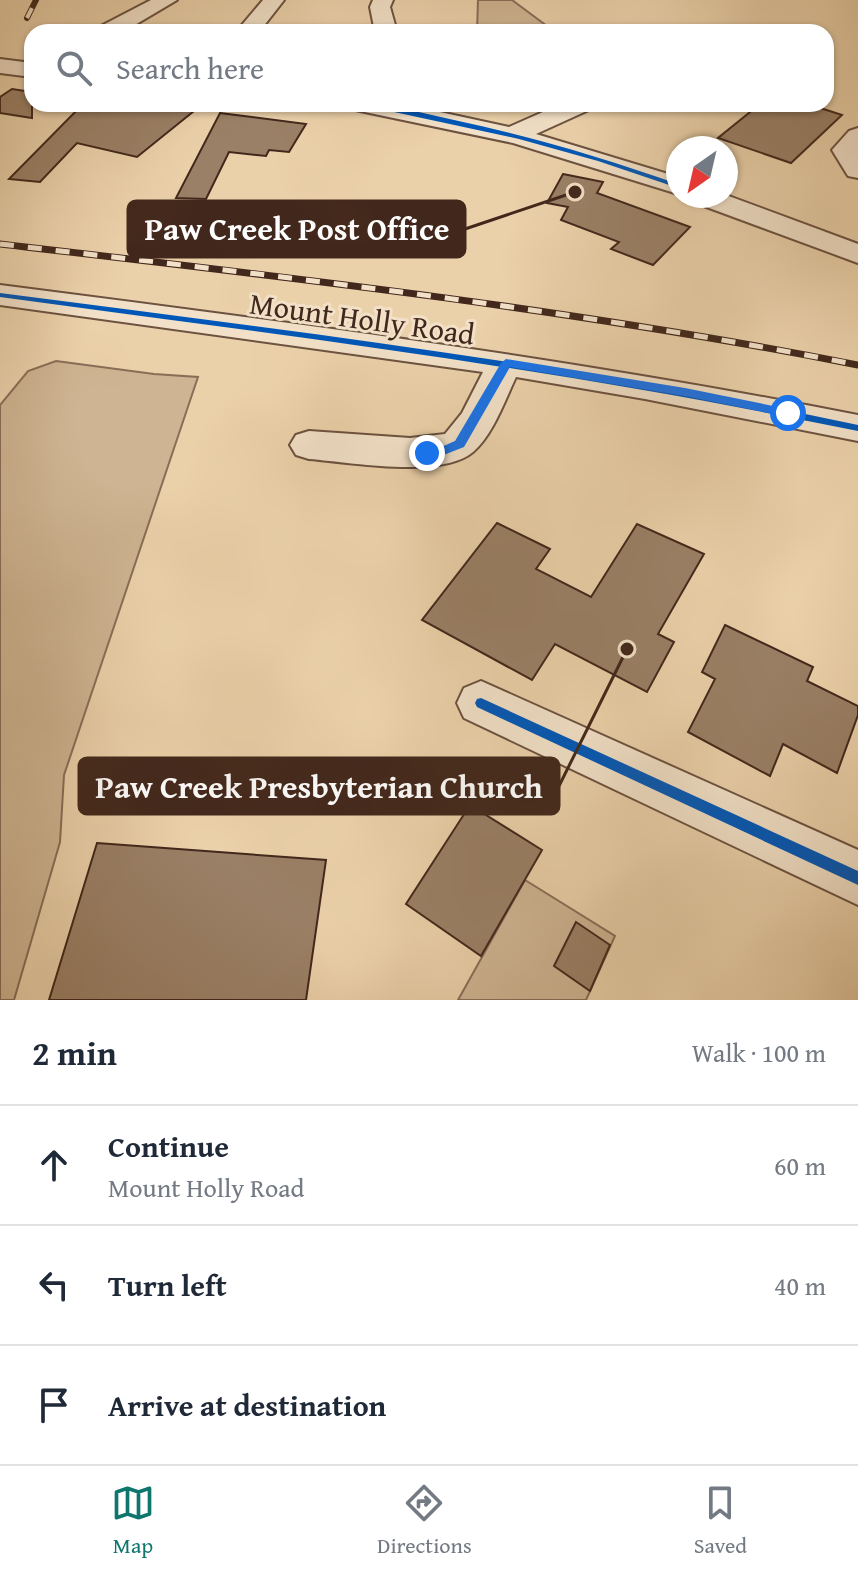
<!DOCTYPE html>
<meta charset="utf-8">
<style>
body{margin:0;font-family:"Gentium Book Plus",serif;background:#f6f6f7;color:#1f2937}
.compass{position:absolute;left:666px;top:136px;width:72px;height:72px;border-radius:50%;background:#fff;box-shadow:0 2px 6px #0004;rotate:214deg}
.stop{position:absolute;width:24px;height:24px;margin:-18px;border:6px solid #1a73e8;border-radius:50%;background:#fff}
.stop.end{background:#1a73e8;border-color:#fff;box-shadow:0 2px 8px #0008}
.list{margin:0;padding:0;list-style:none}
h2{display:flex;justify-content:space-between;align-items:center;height:104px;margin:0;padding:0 32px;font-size:34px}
h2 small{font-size:26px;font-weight:400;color:#747a83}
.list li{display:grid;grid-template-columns:52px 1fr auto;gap:24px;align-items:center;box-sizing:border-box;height:120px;padding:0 32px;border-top:2px solid #e0e1e3}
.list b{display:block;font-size:30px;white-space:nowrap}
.list p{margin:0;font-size:26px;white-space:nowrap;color:#747a83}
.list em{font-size:26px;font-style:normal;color:#747a83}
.icon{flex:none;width:44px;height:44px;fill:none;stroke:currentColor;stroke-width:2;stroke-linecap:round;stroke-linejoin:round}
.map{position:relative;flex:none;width:858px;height:1000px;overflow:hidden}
.search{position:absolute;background:#fff;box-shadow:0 2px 6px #0004;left:24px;right:24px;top:24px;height:88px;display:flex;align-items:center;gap:20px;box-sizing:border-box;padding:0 28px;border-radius:24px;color:#747a83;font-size:30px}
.sheet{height:464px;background:#fff}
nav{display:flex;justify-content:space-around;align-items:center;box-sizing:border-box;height:112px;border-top:2px solid #e0e1e3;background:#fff;font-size:22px;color:#747a83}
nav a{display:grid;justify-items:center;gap:4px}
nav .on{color:#0f766e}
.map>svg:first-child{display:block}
</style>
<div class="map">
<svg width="858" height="1000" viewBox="0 0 858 1000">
<rect width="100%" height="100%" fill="#ebd1aa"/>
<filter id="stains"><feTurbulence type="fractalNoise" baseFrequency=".0025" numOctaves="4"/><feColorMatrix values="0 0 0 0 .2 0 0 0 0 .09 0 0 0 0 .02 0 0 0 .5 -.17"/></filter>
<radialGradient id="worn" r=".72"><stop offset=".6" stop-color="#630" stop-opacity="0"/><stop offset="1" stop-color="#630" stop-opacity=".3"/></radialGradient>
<g fill="#ceb492" stroke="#886e57" stroke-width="2">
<path d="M 478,0 L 512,0 L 555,32 L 477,32 Z"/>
<path d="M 56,361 L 154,374 L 198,377 L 64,775 L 60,842 L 14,1000 L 0,1000 L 0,405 L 28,371 Z"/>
<path d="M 525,880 L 615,936 L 586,1000 L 458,1000 Z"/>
</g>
<g fill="#9a8066" stroke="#42281c" stroke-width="2">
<path d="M 12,89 L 32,92 L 32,118 L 0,113 L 0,97 Z"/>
<path d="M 83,104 L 134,104 L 194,111 L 137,157 L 77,143 L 40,182 L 9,179 Z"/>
<path d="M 760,104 L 808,104 L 842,115 L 791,163 L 718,138 Z"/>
<path d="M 220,113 L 306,124 L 289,152 L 269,150 L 266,156 L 229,152 L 206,199 L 176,198 Z"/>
<path d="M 563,174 L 603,182 L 597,193 L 690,227 L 653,265 L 611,249 L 619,242 L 561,220 L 568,207 L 547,203 Z"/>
<path d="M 497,523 L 550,549 L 536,569 L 591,597 L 637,524 L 704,554 L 658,634 L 674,642 L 647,692 L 555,644 L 532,680 L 422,620 Z"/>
<path d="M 725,625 L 813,667 L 807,681 L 858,706 L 858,715 L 837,773 L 783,744 L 770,776 L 688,732 L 715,679 L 702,672 Z"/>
<path d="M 470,805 L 542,850 L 481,956 L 406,904 Z"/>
<path d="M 97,843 L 326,860 L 306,1000 L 49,1000 Z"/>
<path d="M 576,922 L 610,945 L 590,991 L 554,966 Z"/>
</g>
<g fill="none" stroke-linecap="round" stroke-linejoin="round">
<g stroke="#6c5240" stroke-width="4">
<g id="minor">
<path d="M 151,0 L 177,0 L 123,32 L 96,32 L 99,27 Z"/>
<path d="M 263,0 L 284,0 L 259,32 L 236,32 Z"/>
<path d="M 373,0 L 393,0 L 390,7 L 397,32 L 375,32 L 370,7 Z"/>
<path d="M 0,59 L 32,63 L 32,77 L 0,73 Z"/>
<path d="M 348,104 L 403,104 L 509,127 L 561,104 L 594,104 L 591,109 L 536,134 L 678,177 L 678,194 L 513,143 L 360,111 L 351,109 Z"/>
<path d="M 858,128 L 858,178 L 848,176 L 832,150 L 849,131 Z"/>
<path d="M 726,195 L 858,244 L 858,263 L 693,202 L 689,196 Z"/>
<path d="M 0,285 C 288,322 574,359 858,415 L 858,441 L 645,399 L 516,377 C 505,400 493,435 473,452 C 441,479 349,462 309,459 L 296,455 L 290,445 L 296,435 L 309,431 L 410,438 L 445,434 L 462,413 L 483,372 L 0,305 Z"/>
<path d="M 481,681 L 858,850 L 858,905 L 464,718 L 457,703 L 464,688 Z"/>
</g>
</g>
<use href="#minor" fill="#f2e1c8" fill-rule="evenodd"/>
<g stroke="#42281c" stroke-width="6">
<path id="rail-far1" d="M 27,18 L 36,0"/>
</g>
<g stroke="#42281c" stroke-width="7">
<path id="rail" d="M 0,244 C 287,277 574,309 858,365"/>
</g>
<use href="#rail-far1" stroke="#f2e1c8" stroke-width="4" stroke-dasharray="11" stroke-linecap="butt"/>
<use href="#rail" stroke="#f2e1c8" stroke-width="5" stroke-dasharray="14" stroke-linecap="butt"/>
<g stroke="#f2e1c8" stroke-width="5">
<g id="cycleway">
<path d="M 357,104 C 389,104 422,113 454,120 C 530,136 604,158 678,184 L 678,188 L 598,161 L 519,139 Z"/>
<path d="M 0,293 C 215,321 430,347 643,384 C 715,396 787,410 858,425 L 858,431 C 787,417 715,402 643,390 C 430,353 215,326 0,297 Z"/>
<path d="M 481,698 L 858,871 L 858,885 L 477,707 L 475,703 L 477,699 Z"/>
</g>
</g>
<use href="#cycleway" fill="#0057b8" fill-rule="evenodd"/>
</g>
<path fill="#1a73e8" d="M 506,359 L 685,388 L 788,409 L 794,413 L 788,417 L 685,396 L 510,367 L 464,447 L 441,456 L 423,456 L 423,449 L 439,448 L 455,441 L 501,363 Z"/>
<g text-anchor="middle" stroke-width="6" stroke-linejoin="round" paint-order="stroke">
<g font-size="30" fill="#42281c" stroke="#f2e1c8">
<text transform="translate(362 319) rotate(8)" y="10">Mount Holly Road</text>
</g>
</g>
<path fill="none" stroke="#42281c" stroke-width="3" d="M575 192L465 229M627 649L559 786"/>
<g fill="#42281c" stroke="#f2e1c8" stroke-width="3">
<circle cx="575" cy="192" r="8"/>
<circle cx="627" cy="649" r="8"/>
</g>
<g fill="#42281c" stroke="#42281c" stroke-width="3">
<rect x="128" y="201" width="337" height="56" rx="8"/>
<rect x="79" y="758" width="480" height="56" rx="8"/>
</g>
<g font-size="32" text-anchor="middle" font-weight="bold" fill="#fff">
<text x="297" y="240">Paw Creek Post Office</text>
<text x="319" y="798">Paw Creek Presbyterian Church</text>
</g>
<rect width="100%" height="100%" filter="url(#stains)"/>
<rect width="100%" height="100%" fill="url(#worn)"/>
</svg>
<svg class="compass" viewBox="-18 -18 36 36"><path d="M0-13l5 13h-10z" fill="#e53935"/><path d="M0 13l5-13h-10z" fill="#747a83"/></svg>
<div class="stop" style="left:788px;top:413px"></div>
<div class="stop end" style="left:427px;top:453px"></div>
<div class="search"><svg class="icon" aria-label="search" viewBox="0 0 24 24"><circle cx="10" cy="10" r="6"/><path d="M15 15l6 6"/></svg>Search here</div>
</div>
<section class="sheet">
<h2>2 min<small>Walk · 100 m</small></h2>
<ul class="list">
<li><svg class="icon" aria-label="ahead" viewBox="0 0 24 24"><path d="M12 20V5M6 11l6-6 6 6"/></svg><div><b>Continue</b><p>Mount Holly Road</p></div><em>60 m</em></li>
<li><svg class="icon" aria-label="left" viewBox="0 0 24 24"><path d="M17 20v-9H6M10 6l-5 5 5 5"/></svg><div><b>Turn left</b></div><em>40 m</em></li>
<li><svg class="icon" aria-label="arrive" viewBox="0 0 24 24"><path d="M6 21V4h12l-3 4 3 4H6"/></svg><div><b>Arrive at destination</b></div></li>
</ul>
</section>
<nav>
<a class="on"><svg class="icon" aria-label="map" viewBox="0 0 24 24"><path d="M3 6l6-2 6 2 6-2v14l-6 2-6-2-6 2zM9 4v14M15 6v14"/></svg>Map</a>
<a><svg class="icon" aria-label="directions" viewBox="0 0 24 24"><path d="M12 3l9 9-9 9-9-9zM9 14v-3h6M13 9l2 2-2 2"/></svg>Directions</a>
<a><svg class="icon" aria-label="saved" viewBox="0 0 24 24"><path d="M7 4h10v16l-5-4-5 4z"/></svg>Saved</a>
</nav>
